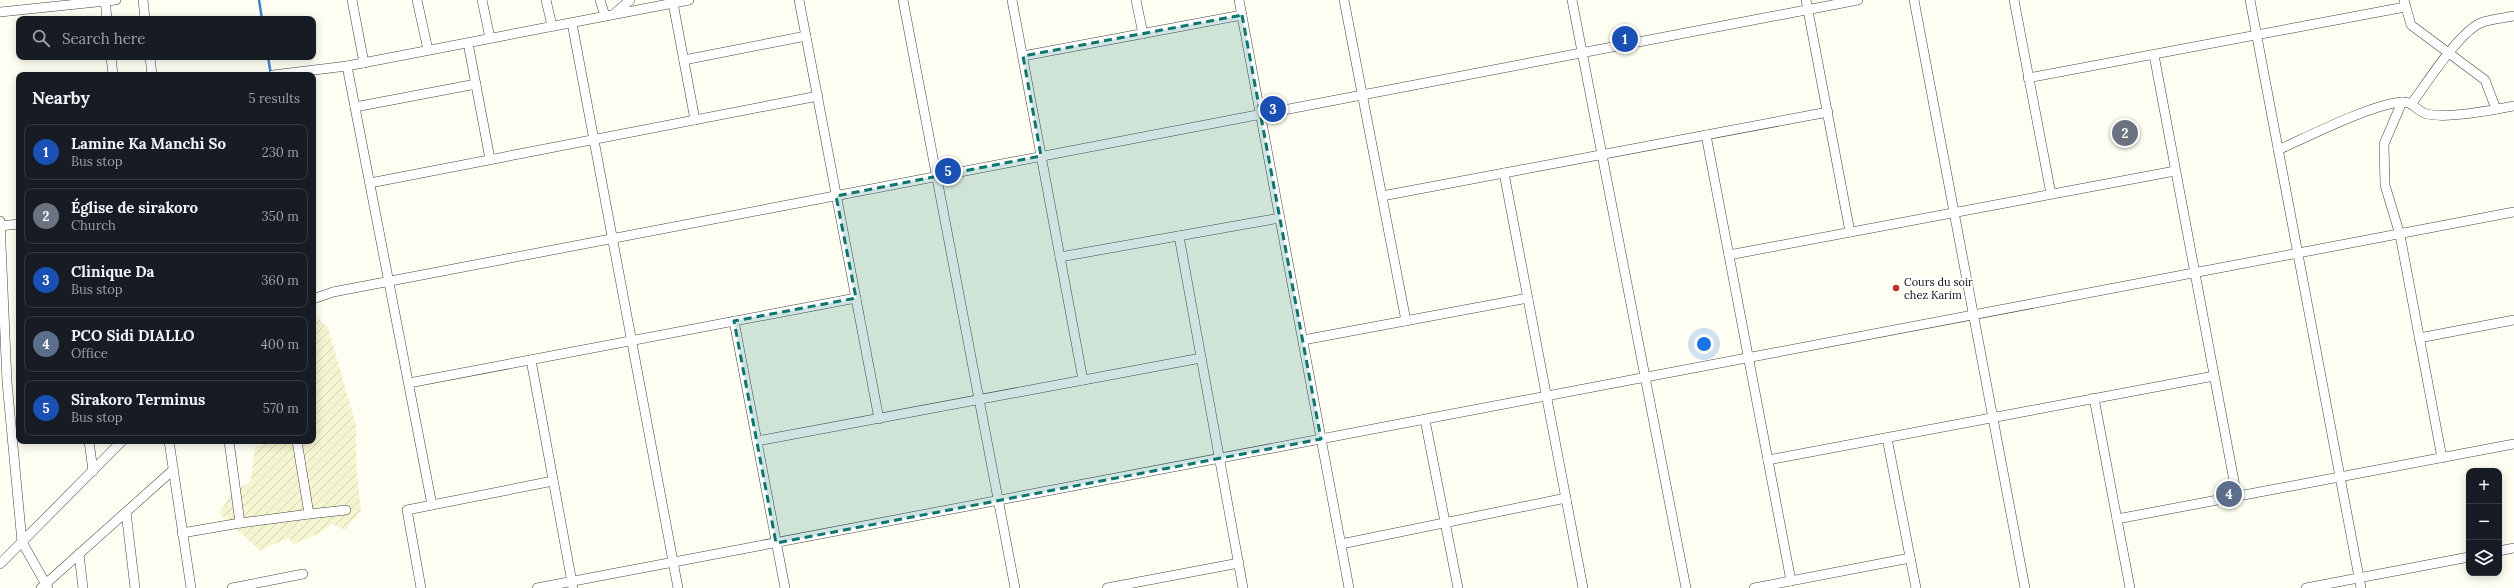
<!DOCTYPE html>
<meta charset="utf-8">
<style>
body{margin:0;font-family:Lora,serif;background:#242831;color:#f1f3f6}
.controls{position:absolute;right:12px;bottom:12px;display:grid;overflow:hidden;border-radius:8px;box-shadow:0 2px 10px #0003}
.controls button{width:36px;height:36px;display:grid;place-items:center;padding:0;border:0;border-bottom:1px solid #363941;background:#171b24;color:#f1f3f6;font:20px sans-serif}
.you{position:absolute;left:1704px;top:344px;width:14px;height:14px;margin:-10px;border:3px solid #fff;border-radius:50%;background:#1a73e8;box-shadow:0 0 0 6px #1a73e833}
.badge{display:grid;place-items:center;width:26px;height:26px;border-radius:50%;background:#c12f26;color:#fff;font-size:13px;font-weight:700}
.pin{position:absolute;translate:-50% -50%;border:2px solid #fff;box-shadow:0 1px 4px #0006}
.list{margin:0;padding:0;list-style:none}
h2{display:flex;justify-content:space-between;align-items:center;height:52px;margin:0;padding:0 16px;font-size:17px}
h2 small{font-size:13px;font-weight:400;color:#9ea1a6}
.list li{display:grid;grid-template-columns:26px 1fr auto;gap:12px;align-items:center;box-sizing:border-box;height:56px;margin:0 8px 8px;padding:0 8px;border:1px solid #363941;border-radius:8px}
.list b{display:block;font-size:15px;white-space:nowrap}
.list p{margin:0;font-size:13px;white-space:nowrap;color:#9ea1a6}
.list em{font-size:13px;font-style:normal;color:#9ea1a6}
.icon{flex:none;width:22px;height:22px;fill:none;stroke:currentColor;stroke-width:2;stroke-linecap:round;stroke-linejoin:round}
.map{position:relative;flex:none;width:2514px;height:588px;overflow:hidden}
.search{position:absolute;background:#171b24;box-shadow:0 2px 10px #0003;left:16px;top:16px;width:300px;height:44px;display:flex;align-items:center;gap:10px;box-sizing:border-box;padding:0 14px;border-radius:8px;color:#9ea1a6;font-size:15px}
.panel{position:absolute;background:#171b24;box-shadow:0 2px 10px #0003;left:16px;top:72px;width:300px;height:372px;border-radius:8px}
.map>svg:first-child{display:block}
</style>
<div class="map">
<svg width="2514" height="588" viewBox="0 0 2514 588">
<defs>
<pattern id="farmland-furrows" width="10" height="10" patternUnits="userSpaceOnUse"><rect width="10" height="10" fill="#f5f5d2"/><path d="M-1 1l2-2M0 10L10 0M9 11l2-2" fill="none" stroke="#d1d1b3"/></pattern>
</defs>
<rect width="100%" height="100%" fill="#fffef2"/>
<path fill="url(#farmland-furrows)" d="M 313,314 L 328,328 L 356,425 L 356,466 L 361,511 L 345,530 L 332,524 L 320,533 L 293,544 L 289,538 L 260,550 L 219,513 L 231,495 L 251,481 L 255,447 L 274,441 L 281,444 L 282,441 L 313,441 Z"/>
<g fill="none" stroke-linecap="round" stroke-linejoin="round">
<g stroke="#3d85ce" stroke-width="2.5">
<path d="M 259,0 L 262,19"/>
<path d="M 268,57 L 271,75"/>
</g>
<g stroke="#434343" stroke-width="10">
<g id="street">
<path d="M 105,0 L 107,19"/>
<path d="M 143,0 L 145,19"/>
<path d="M 352,0 L 364,63"/>
<path d="M 417,0 L 428,50"/>
<path d="M 482,0 L 490,38"/>
<path d="M 546,0 L 552,26"/>
<path d="M 600,0 L 605,16"/>
<path d="M 799,0 L 879,419"/>
<path d="M 903,0 L 1015,588"/>
<path d="M 1012,0 L 1083,380"/>
<path d="M 1136,0 L 1143,34"/>
<path d="M 1239,0 L 1349,588"/>
<path d="M 1344,0 L 1406,321"/>
<path d="M 1572,0 L 1686,588"/>
<path d="M 1806,0 L 1850,232"/>
<path d="M 1914,0 L 2025,588"/>
<path d="M 2014,0 L 2051,194"/>
<path d="M 2250,0 L 2361,588"/>
<path d="M 2404,0 L 2411,25 L 2485,80 L 2496,109"/>
<path d="M 673,3 L 695,120"/>
<path d="M 0,12 L 116,0"/>
<path d="M 614,14 L 630,0"/>
<path d="M 572,23 L 678,588"/>
<path d="M 468,43 L 490,159"/>
<path d="M 2154,55 L 2237,497"/>
<path d="M 1023,56 L 1242,15"/>
<path d="M 111,57 L 113,75"/>
<path d="M 150,57 L 152,75"/>
<path d="M 684,60 L 806,36"/>
<path d="M 347,66 L 432,505"/>
<path d="M 273,75 L 347,66 L 689,0"/>
<path d="M 2028,78 L 2405,7"/>
<path d="M 2402,102 L 2384,144 L 2385,185 L 2400,235 L 2442,458"/>
<path d="M 2412,103 C 2427,83 2460,30 2483,22 C 2493,19 2504,18 2514,16"/>
<path d="M 355,107 L 476,84"/>
<path d="M 1706,135 L 1791,581"/>
<path d="M 2278,150 C 2307,137 2374,103 2403,102 C 2413,102 2415,109 2424,113 C 2441,120 2495,110 2514,106"/>
<path d="M 1504,173 L 1583,588"/>
<path d="M 370,183 L 818,96"/>
<path d="M 1382,196 L 1828,112"/>
<path d="M 0,221 L 7,382 L 22,542 L 48,588"/>
<path d="M 0,226 L 19,224"/>
<path d="M 1179,236 L 1243,588"/>
<path d="M 1729,255 L 2175,171"/>
<path d="M 1060,257 L 1280,218"/>
<path d="M 313,299 L 333,292 L 1858,0"/>
<path d="M 734,321 L 785,588"/>
<path d="M 2419,338 L 2514,320"/>
<path d="M 1303,340 L 1528,298"/>
<path d="M 531,360 L 573,588"/>
<path d="M 409,383 L 856,298"/>
<path d="M 2094,398 L 2130,588"/>
<path d="M 1425,420 L 1458,588"/>
<path d="M 1887,438 L 1916,588"/>
<path d="M 89,441 L 93,471"/>
<path d="M 169,441 L 191,588"/>
<path d="M 229,441 L 240,523"/>
<path d="M 757,441 L 1201,358"/>
<path d="M 1768,460 L 2214,376"/>
<path d="M 126,512 L 135,588"/>
<path d="M 309,514 L 346,510"/>
<path d="M 2117,519 L 2514,444"/>
<path d="M 182,533 L 240,523 L 309,514 L 297,441"/>
<path d="M 1341,544 L 1566,498"/>
<path d="M 2499,551 L 2514,548"/>
<path d="M 79,554 L 83,588"/>
<path d="M 0,564 L 122,441"/>
<path d="M 41,588 L 173,470"/>
<path d="M 232,588 L 303,574"/>
<path d="M 421,588 L 407,510 L 553,481"/>
<path d="M 537,588 L 2514,212"/>
<path d="M 1107,588 L 1239,563"/>
<path d="M 1754,588 L 1910,558"/>
<path d="M 2306,588 L 2469,557"/>
</g>
</g>
<use href="#street" stroke="#fff" stroke-width="9"/>
</g>
<path fill="#0f766e" fill-opacity="0.2" stroke="#0f766e" stroke-width="3" stroke-dasharray="8 5" stroke-linejoin="round" d="M 1242,15 L 1321,439 L 776,543 L 734,321 L 856,298 L 836,196 L 1041,156 L 1023,56 Z"/>
<circle fill="#c12f26" stroke="#fff" stroke-width="1.5" cx="1896" cy="288" r="4"/>
<g text-anchor="middle" stroke-width="4" stroke-linejoin="round" paint-order="stroke">
<g font-size="11" fill="#101010" stroke="#fff" text-anchor="start">
<text x="1904" y="286">Cours du soir<tspan x="1904" dy="13">chez Karim</tspan></text>
</g>
</g>
</svg>
<div class="controls">
<button>+</button>
<button>−</button>
<button><svg class="icon" aria-label="layers" viewBox="0 0 24 24"><path d="M12 4l9 5-9 5-9-5zM3 14l9 5 9-5"/></svg></button>
</div>
<div class="you"></div>
<div class="pin badge" style="left:1625px;top:39px;background:#1a4fb4">1</div>
<div class="pin badge" style="left:2125px;top:133px;background:#6b7280">2</div>
<div class="pin badge" style="left:1273px;top:109px;background:#1a4fb4">3</div>
<div class="pin badge" style="left:2229px;top:494px;background:#5c6f8a">4</div>
<div class="pin badge" style="left:948px;top:171px;background:#1a4fb4">5</div>
<div class="search"><svg class="icon" aria-label="search" viewBox="0 0 24 24"><circle cx="10" cy="10" r="6"/><path d="M15 15l6 6"/></svg>Search here</div>
<section class="panel">
<h2>Nearby<small>5 results</small></h2>
<ul class="list">
<li><span class="badge" style="background:#1a4fb4">1</span><div><b>Lamine Ka Manchi So</b><p>Bus stop</p></div><em>230 m</em></li>
<li><span class="badge" style="background:#6b7280">2</span><div><b>Église de sirakoro</b><p>Church</p></div><em>350 m</em></li>
<li><span class="badge" style="background:#1a4fb4">3</span><div><b>Clinique Da</b><p>Bus stop</p></div><em>360 m</em></li>
<li><span class="badge" style="background:#5c6f8a">4</span><div><b>PCO Sidi DIALLO</b><p>Office</p></div><em>400 m</em></li>
<li><span class="badge" style="background:#1a4fb4">5</span><div><b>Sirakoro Terminus</b><p>Bus stop</p></div><em>570 m</em></li>
</ul>
</section>
</div>
